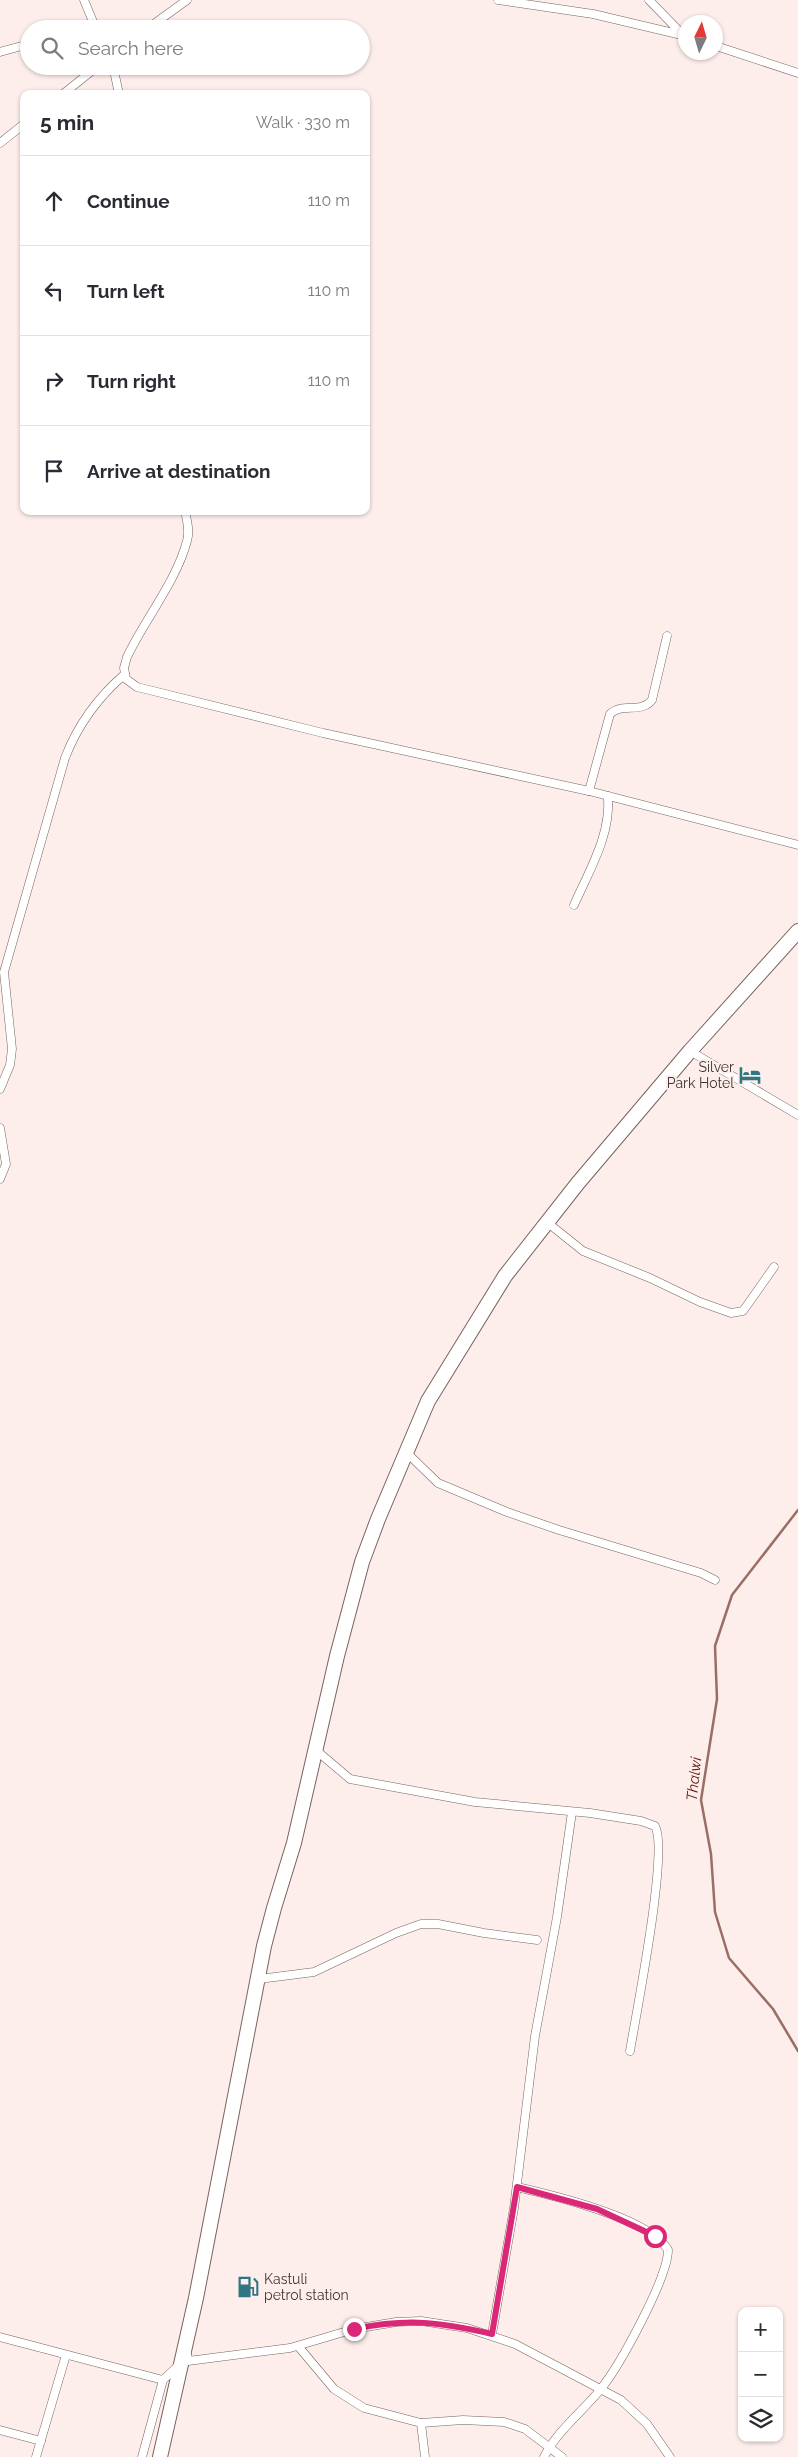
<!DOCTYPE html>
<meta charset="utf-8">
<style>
body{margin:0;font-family:Raleway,sans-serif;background:#f2f2f3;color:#2b2b33}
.controls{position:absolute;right:15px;bottom:15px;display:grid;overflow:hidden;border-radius:10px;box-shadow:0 1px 4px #0004}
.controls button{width:45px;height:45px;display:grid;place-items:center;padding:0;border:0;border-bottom:1px solid #e1e1e2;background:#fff;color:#2b2b33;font:25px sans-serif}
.compass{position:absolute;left:678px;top:15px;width:45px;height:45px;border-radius:50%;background:#fff;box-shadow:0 1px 4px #0004;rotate:5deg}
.stop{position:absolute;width:15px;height:15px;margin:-11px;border:4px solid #db2777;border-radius:50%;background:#fff}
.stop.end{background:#db2777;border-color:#fff;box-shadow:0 1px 5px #0008}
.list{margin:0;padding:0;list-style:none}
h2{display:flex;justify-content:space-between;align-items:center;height:65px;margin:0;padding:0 20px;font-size:21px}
h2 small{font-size:16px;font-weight:400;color:#7c7c81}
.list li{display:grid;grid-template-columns:32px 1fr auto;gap:15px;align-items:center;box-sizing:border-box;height:90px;padding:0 20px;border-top:1px solid #e1e1e2}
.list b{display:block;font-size:19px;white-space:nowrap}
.list em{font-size:16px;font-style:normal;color:#7c7c81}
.icon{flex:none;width:28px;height:28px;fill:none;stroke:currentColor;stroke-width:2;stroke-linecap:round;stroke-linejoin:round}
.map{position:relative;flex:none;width:798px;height:2457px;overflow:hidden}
.search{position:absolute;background:#fff;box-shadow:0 1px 4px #0004;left:20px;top:20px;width:350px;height:55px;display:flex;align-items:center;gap:12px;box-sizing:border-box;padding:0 18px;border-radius:28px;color:#7c7c81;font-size:19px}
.panel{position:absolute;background:#fff;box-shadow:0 1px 4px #0004;left:20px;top:90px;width:350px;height:425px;border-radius:10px}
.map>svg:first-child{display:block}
</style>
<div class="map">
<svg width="798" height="2457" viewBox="0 0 798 2457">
<rect width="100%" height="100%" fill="#fdeeeb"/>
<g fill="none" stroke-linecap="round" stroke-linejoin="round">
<path stroke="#9a6e64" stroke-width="2.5" d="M 798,1510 L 732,1595 L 715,1646 L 717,1699 L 701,1800 L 711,1854 L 715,1912 L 729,1958 L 773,2009 L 798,2051"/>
<g stroke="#78635f" stroke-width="9">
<g id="street">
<path d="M 84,0 L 96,29"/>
<path d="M 498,0 L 593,14 L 686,36"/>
<path d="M 649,0 L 684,36"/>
<path d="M 85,29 L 95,26"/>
<path d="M 147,29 L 187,0"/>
<path d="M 716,46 L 798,73"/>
<path d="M 0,52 L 29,44"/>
<path d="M 113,66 L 119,94"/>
<path d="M 63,94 L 98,66"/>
<path d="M 0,143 L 24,124"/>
<path d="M 185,511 C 187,521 190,531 187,541 C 176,582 145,619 127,657 L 124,668 L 126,679 L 137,687 L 323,733 L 589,791 L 798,845"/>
<path d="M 589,791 L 610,714 C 622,702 641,714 652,700 L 667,636"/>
<path d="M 574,905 C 590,869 611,835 608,796"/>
<path d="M 690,1051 L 798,1115"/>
<path d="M 0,1089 L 10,1065 L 12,1049 L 4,972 L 65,758 C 78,724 97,698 125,674"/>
<path d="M 0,1128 L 6,1164 L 0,1179"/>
<path d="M 548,1223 L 583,1251 L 650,1278 L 700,1302 L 731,1313 L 743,1311 L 774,1267"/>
<path d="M 406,1452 L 438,1483 L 507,1512 L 559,1530 L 701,1573 L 715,1580"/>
<path d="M 317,1751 L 350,1779 L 475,1802 L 590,1813 L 641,1821 L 655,1826 C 669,1850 636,2014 630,2051"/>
<path d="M 259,1979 L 314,1972 L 396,1933 L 421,1924 L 438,1924 L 484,1933 L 537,1940"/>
<path d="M 517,2187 C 552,2195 651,2219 668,2250 C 668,2278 619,2367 600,2390 C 582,2412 557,2431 544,2457"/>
<path d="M 492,2334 L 514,2208 L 535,2036 L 557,1917 L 572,1812"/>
<path d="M 0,2337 L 163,2380 L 180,2364"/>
<path d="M 298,2346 L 334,2389 L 364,2408 L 421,2423 L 463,2420 L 504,2422 L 525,2429 L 562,2457"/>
<path d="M 187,2354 L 188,2361 L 290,2348 L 354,2329 L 396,2322 L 421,2321 L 467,2328 L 515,2344 L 621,2400 L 647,2424 L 670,2457"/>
<path d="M 421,2423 L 425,2457"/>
<path d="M 0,2430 L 41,2441"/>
<path d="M 36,2457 L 66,2355"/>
<path d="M 142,2457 L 163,2380"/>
</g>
</g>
<g stroke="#78635f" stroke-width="16">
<path id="highway" d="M 160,2457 L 196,2298 L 264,1946 L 274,1908 L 294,1843 L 337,1656 L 362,1562 L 378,1519 L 428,1401 L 505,1276 L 578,1183 L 690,1051 L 798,931"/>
</g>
<use href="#street" stroke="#fff" stroke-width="8"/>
<use href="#highway" stroke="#fff" stroke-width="14"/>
</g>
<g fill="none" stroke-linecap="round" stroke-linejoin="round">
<path stroke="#db2777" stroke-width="6" d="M 354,2329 C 408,2318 440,2322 492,2334 L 517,2187 L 597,2209 L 655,2236"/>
</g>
<defs>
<g id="hotel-bare" transform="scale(1.725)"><path d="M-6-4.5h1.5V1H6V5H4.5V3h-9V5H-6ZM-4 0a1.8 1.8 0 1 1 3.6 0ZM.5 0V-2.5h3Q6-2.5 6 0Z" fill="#2f7582" stroke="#fdeeeb" stroke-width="2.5" paint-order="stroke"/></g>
<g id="fuel-bare" transform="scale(1.725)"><path d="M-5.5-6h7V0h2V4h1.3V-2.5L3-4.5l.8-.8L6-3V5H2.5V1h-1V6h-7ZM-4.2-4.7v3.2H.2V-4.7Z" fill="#2f7582" stroke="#fdeeeb" stroke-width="2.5" paint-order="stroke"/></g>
</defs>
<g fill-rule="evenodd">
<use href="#hotel-bare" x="750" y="1075"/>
<use href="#fuel-bare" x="248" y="2287"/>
</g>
<g text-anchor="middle" stroke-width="4" stroke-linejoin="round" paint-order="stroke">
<g font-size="14" fill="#403734" stroke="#fdeeeb" text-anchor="end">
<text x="734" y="1072">Silver<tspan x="734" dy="16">Park Hotel</tspan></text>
<text x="264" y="2284" text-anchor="start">Kastuli<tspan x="264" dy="16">petrol station</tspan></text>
</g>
<g font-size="15" font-style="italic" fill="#661d10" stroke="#fdeeeb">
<text transform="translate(694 1779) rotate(-84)" y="5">Thalwi</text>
</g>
</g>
</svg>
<div class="controls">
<button>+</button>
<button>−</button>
<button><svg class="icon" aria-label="layers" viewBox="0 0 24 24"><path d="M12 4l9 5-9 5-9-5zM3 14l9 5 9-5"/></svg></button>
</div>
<svg class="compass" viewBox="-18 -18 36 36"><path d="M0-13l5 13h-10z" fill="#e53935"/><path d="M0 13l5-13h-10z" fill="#7c7c81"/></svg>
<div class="stop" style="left:655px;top:2236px"></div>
<div class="stop end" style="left:354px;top:2329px"></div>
<div class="search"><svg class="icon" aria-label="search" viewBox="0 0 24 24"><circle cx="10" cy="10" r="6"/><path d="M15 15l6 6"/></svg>Search here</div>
<section class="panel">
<h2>5 min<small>Walk · 330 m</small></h2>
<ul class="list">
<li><svg class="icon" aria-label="ahead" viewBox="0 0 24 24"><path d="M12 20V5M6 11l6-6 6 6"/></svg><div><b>Continue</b></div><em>110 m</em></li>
<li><svg class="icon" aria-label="left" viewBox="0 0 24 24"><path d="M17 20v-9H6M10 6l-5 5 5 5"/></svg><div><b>Turn left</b></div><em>110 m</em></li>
<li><svg class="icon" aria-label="right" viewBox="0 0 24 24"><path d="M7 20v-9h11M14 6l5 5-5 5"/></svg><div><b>Turn right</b></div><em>110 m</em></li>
<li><svg class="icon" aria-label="arrive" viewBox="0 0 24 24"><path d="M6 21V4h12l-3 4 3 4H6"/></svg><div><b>Arrive at destination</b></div></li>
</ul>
</section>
</div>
